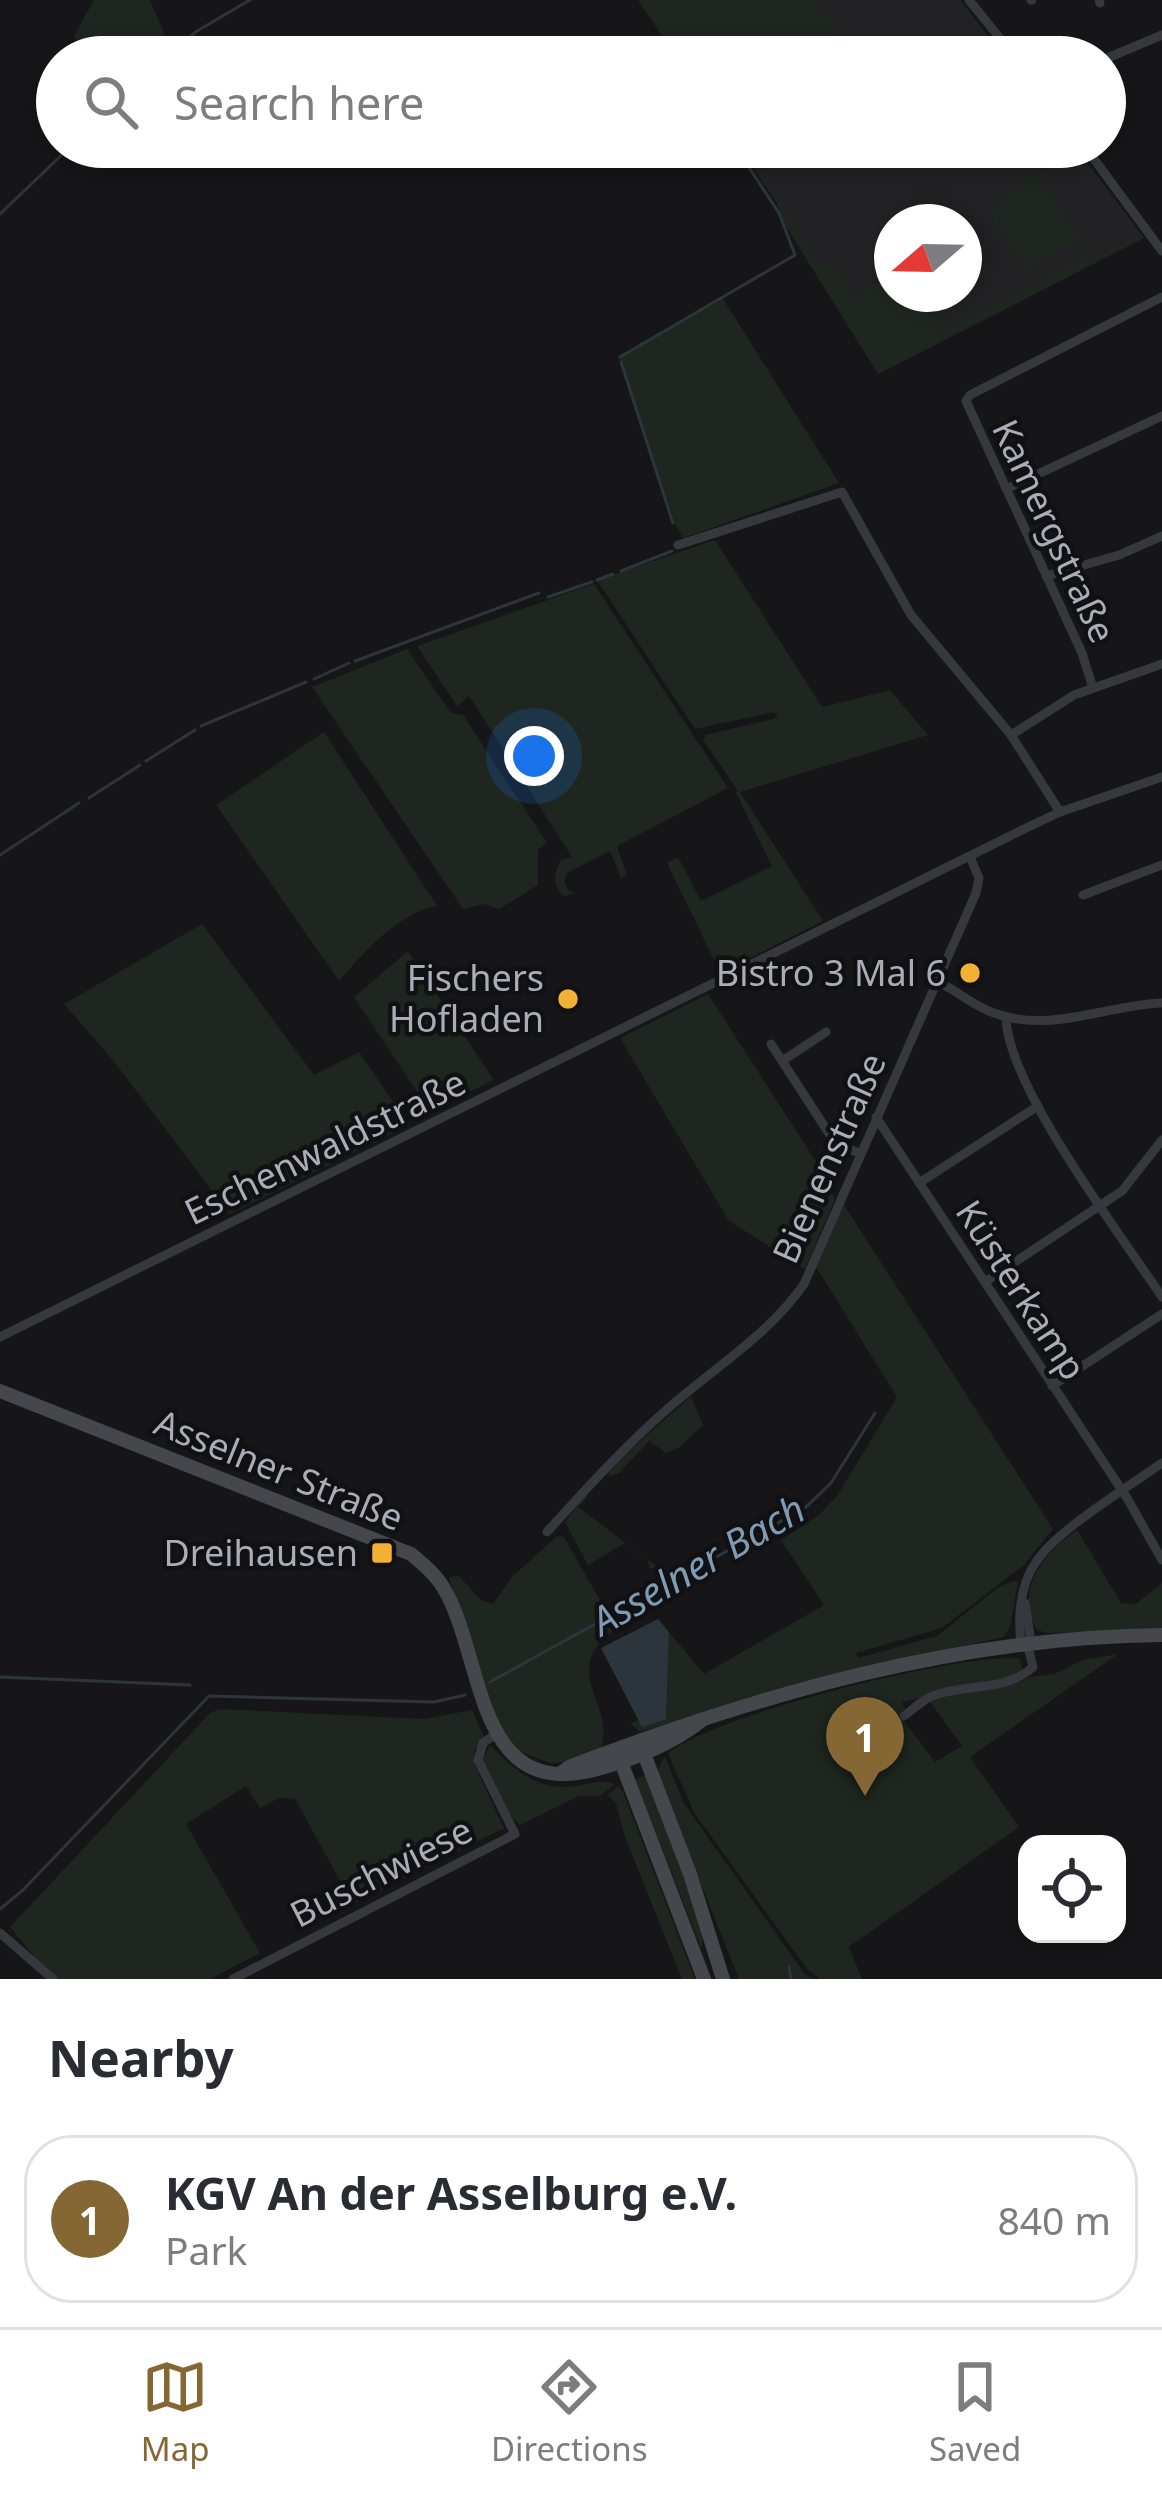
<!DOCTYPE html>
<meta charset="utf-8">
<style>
body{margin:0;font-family:"Noto Sans",sans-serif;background:#f2f2f3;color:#2b2b33}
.controls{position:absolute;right:36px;bottom:36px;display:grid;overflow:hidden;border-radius:24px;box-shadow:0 6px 18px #0003}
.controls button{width:108px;height:108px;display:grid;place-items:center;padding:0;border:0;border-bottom:3px solid #e1e1e2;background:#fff;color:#2b2b33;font:60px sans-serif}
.compass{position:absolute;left:874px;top:204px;width:108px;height:108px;border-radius:50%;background:#fff;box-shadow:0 6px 18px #0003;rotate:250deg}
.you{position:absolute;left:534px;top:756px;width:42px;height:42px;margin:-30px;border:9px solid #fff;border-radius:50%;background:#1a73e8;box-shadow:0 0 0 18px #1a73e833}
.badge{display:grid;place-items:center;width:78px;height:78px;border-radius:50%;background:#856733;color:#fff;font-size:39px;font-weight:700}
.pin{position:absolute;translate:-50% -99px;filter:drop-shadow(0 3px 6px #0008)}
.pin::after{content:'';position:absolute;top:63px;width:42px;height:36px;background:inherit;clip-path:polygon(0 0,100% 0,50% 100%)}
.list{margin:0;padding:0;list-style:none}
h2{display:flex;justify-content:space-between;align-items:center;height:156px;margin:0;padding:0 48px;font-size:51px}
h2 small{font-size:39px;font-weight:400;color:#7c7c81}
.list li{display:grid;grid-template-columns:78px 1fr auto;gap:36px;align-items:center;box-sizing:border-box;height:168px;margin:0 24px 24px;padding:0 24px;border:3px solid #e1e1e2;border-radius:48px}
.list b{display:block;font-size:45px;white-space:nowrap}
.list p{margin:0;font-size:39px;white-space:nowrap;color:#7c7c81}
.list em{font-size:39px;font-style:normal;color:#7c7c81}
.icon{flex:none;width:66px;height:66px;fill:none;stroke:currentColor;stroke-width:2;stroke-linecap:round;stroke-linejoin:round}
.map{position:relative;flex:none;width:1162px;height:1979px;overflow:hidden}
.search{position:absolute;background:#fff;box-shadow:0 6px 18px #0003;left:36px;right:36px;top:36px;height:132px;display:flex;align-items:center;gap:30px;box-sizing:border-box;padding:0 42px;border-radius:66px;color:#7c7c81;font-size:45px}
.sheet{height:348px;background:#fff}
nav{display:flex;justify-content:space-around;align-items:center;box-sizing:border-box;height:168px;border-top:3px solid #e1e1e2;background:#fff;font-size:33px;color:#7c7c81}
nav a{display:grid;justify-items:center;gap:6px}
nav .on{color:#856733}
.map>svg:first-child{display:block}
</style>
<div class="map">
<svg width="1162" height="1979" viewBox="0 0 1162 1979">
<rect width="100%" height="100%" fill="#161618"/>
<g fill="#222225" fill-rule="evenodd">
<path d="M 718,0 L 960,0 L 1005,57 L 676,57 L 662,37 Z"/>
<path d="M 732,147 L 1076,147 L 1144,238 L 878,374 L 784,223 L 777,203 L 743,154 ZM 892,222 L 964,222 L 964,294 L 892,294 Z"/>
</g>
<g fill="#1e261f">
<path d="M 94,0 L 150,0 L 173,54 L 91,57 L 74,36 Z"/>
<path d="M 638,0 L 818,0 L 825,9 L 816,14 L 819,20 L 828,15 L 841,26 L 836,48 L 829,57 L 676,57 Z"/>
<path d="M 732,147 L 742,147 L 752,162 L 757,160 L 772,182 L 768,186 L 821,265 L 833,262 L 856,297 L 887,276 L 876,257 L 887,232 L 892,231 L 892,294 L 900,294 L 927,314 L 943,311 L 939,334 L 970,317 L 957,294 L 964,292 L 977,314 L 1086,256 L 1077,242 L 1022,273 L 1019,270 L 1023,267 L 992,221 L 995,218 L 989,208 L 1043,168 L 1047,175 L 1042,180 L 1094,258 L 1142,234 L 1144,238 L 878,374 L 784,223 C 779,196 753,162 732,147 Z"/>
<path d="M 723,299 L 839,483 L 683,538 L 676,526 L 620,358 L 622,354 Z"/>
<path d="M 715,540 L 822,707 L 890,690 L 928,735 L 740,792 L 823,921 L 724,971 L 715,962 L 667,863 L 678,857 L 701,901 L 772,866 L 736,793 L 738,791 L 703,740 L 705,735 L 778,718 L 774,712 L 695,729 L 597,580 Z"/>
<path d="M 594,584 L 728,788 L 617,846 L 627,875 L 621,878 L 610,851 L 567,873 L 564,881 L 568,890 L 576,893 L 564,896 C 551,885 554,874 561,860 L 572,857 L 469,696 L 457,706 L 417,646 Z"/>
<path d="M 407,649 L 451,713 L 463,715 L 547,843 L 538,850 L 538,885 L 499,909 L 484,904 L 463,909 L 312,687 Z"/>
<path d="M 324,732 L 437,906 C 399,912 363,953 339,981 L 216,805 Z"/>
<path d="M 202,924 L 314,1075 L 359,1052 L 409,1125 L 230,1214 L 112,1059 L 64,1004 Z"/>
<path d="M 408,951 L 494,1080 L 430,1111 L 354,997 Z"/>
<path d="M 708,994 L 822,1171 L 820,1174 L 835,1199 L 805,1269 L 729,1221 L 620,1038 Z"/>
<path d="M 842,1202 L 1053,1529 L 1024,1565 L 942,1628 L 856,1653 L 859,1658 L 937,1636 L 996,1589 L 1013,1581 L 1018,1582 L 1010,1627 L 1004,1637 L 854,1670 L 640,1732 L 630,1723 L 666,1712 L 669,1632 L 704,1674 L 824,1605 L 781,1540 L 819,1515 L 837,1496 L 897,1397 L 816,1267 Z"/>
<path d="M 691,1396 L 703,1425 L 680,1447 L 666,1453 L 649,1441 L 618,1474 L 609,1476 L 609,1469 Z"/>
<path d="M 585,1495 L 587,1497 L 578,1507 L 659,1568 L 649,1568 L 648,1560 L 625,1543 L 588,1565 L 565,1522 Z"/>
<path d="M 1077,1530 L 1121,1603 L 1136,1604 L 1162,1583 L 1162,1630 L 1047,1633 L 1037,1630 C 1014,1587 1044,1554 1077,1530 Z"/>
<path d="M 557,1536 L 564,1537 L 601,1602 L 608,1610 L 617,1605 L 625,1623 C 550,1666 618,1706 601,1747 L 574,1762 L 550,1763 L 519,1751 L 499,1731 L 449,1577 L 459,1576 L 481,1600 L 493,1604 L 512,1577 Z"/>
<path d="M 1118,1654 L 970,1757 L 1019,1827 L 849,1947 L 862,1979 L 820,1979 L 807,1969 L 695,1814 L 668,1754 C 706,1717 966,1651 1020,1659 L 1023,1674 L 902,1702 L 905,1709 L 899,1714 L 935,1762 L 962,1746 L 929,1700 L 1015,1684 L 1030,1677 L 1054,1674 L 1083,1660 Z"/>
<path d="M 220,1709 L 424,1719 L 472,1710 L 484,1737 L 474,1751 L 474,1763 L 505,1831 L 502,1829 L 353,1904 L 295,1799 L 279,1798 L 260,1808 L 246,1786 L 186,1824 L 260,1953 L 210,1979 L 53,1979 L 10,1927 L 210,1713 Z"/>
<path d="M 490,1745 C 514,1770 538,1792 576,1786 C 591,1784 601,1779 615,1784 L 600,1796 L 579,1796 L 520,1825 L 512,1818 L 482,1761 Z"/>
<path d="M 665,1756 L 683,1802 L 804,1973 L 813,1979 L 739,1979 L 656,1772 Z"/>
<path d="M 646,1775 L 684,1872 L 703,1939 L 702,1950 L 635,1780 Z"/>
<path d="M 618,1786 L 623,1792 L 695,1979 L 682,1979 L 624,1834 L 616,1803 L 608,1795 Z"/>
</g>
<path fill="#2c353c" d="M 658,1619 L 669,1632 L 666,1719 L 642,1727 L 601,1648 Z"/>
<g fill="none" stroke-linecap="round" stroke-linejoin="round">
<g stroke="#2c353c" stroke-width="3">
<path d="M 165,57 L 197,31 L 250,0"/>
<path d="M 0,214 L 70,147"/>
<path d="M 620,357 L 795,255 L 779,213 L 740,154"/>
<path d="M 621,362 L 673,523"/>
<path d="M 621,571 L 672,551"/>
<path d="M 597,580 L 613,574"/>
<path d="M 548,597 L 592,582"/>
<path d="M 355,661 L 539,593"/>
<path d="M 314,679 L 349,663"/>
<path d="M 201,726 L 306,682"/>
<path d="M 146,761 L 195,730"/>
<path d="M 89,798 L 140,765"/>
<path d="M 0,855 L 79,803"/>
<path d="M 617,1612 L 627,1598"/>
<path d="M 0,1677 L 190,1685"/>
<path d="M 490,1682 L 805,1508 L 831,1483 L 875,1413"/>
<path d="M 0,1909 L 23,1890 L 209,1696 L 434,1702 L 465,1695"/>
<path d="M 789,1967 L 791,1979"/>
</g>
<g stroke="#37383d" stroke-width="9">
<path d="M 969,0 L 1015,57"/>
<path d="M 1031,0 L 1032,0"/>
<path d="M 1099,0 L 1100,3"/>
<path d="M 1105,59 L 1162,35"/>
<path d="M 1085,147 L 1162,251"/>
<path d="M 1006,489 L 1162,416"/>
<path d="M 678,545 L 842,492 L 911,615 L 1011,735 L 1060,812"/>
<path d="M 1046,576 L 1119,555 L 1162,536"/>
<path d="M 1093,688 L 1082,653 L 966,401 L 970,395 L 1162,297"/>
<path d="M 1011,735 L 1074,695 L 1162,664"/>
<path d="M 1083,895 L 1162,865"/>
<path d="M 936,981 C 957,990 973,1006 994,1013 C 1050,1034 1106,1005 1162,1003"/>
<path d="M 1006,1017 C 1007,1086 1121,1235 1162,1297"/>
<path d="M 771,1044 L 830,1135 L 841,1146 L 859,1153"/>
<path d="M 782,1061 L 826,1032"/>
<path d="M 876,1117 L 1127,1498 L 1162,1560"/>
<path d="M 919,1183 L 1038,1106"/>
<path d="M 985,1282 L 1122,1191 L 1162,1140"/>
<path d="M 0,1337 L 1022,830 L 1060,812 L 1162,777"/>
<path d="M 1052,1386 L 1162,1314"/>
<path d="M 547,1532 C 585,1490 622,1449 665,1411 C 711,1370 769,1335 804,1284 L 976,893 L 979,878 L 970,857"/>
<path d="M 1025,1603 L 1031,1642"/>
<path d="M 1021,1644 C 1018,1617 1020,1585 1036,1562 C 1057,1530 1128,1487 1162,1463"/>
<path d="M 904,1716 C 916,1707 924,1698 938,1694 C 970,1684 1007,1691 1033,1667 L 1027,1643"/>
<path d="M 0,1933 L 53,1979"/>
<path d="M 233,1979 L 515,1834 L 478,1760 L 483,1743 L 496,1734"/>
</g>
<g stroke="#45474d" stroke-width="14">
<path d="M 0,1391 L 411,1554 C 423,1564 435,1574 443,1587 C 486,1657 472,1806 601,1768 C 635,1759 673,1743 701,1721"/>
<path d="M 641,1746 L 690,1874 L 723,1979"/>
<path d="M 618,1754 L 704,1979"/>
<path d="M 559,1774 L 571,1766 C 761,1694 957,1637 1162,1635"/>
</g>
</g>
<g fill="#f2b134" stroke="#111113" stroke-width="4.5">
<circle cx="970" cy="973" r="12"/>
<circle cx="568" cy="999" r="12"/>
<rect x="370" y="1541" width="24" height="24" rx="6"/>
</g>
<g text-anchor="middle" stroke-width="9" stroke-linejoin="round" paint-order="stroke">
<g font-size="36" fill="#a8adb8" stroke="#111113">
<text transform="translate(1054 531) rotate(65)" y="13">Kamergstraße</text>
<text transform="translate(325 1147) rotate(-26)" y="13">Eschenwaldstraße</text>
<text transform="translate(829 1158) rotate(-66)" y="13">Bienenstraße</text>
<text transform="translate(1021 1290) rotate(57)" y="13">Küsterkamp</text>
<text transform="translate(279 1470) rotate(22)" y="13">Asselner Straße</text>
<text transform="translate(381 1872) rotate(-27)" y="13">Buschwiese</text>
</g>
<g font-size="36" fill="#a8adb8" stroke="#111113" text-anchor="end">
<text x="946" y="986">Bistro 3 Mal 6</text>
<text x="544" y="991">Fischers<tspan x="544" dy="41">Hofladen</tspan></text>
<text x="358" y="1566">Dreihausen</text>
</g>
<g font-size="39" font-style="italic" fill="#7f9bb3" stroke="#111113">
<text transform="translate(698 1565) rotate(-30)" y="14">Asselner Bach</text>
</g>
</g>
</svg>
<div class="controls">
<button><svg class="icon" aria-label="locate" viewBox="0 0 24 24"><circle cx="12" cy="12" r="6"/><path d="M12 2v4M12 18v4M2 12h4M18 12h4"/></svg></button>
</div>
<svg class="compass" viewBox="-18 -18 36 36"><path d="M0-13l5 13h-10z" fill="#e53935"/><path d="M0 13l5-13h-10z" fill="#7c7c81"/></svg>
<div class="you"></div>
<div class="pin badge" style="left:865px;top:1796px">1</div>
<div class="search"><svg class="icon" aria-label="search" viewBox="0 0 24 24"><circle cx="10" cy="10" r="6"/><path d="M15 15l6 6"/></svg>Search here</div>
</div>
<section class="sheet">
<h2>Nearby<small></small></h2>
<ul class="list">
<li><span class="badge">1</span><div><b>KGV An der Asselburg e.V.</b><p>Park</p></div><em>840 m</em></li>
</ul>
</section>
<nav>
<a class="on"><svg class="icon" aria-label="map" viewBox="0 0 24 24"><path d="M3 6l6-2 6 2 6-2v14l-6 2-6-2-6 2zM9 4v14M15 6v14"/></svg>Map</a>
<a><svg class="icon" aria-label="directions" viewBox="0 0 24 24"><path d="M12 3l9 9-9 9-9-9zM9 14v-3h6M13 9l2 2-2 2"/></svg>Directions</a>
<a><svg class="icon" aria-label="saved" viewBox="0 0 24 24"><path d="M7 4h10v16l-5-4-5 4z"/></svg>Saved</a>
</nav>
